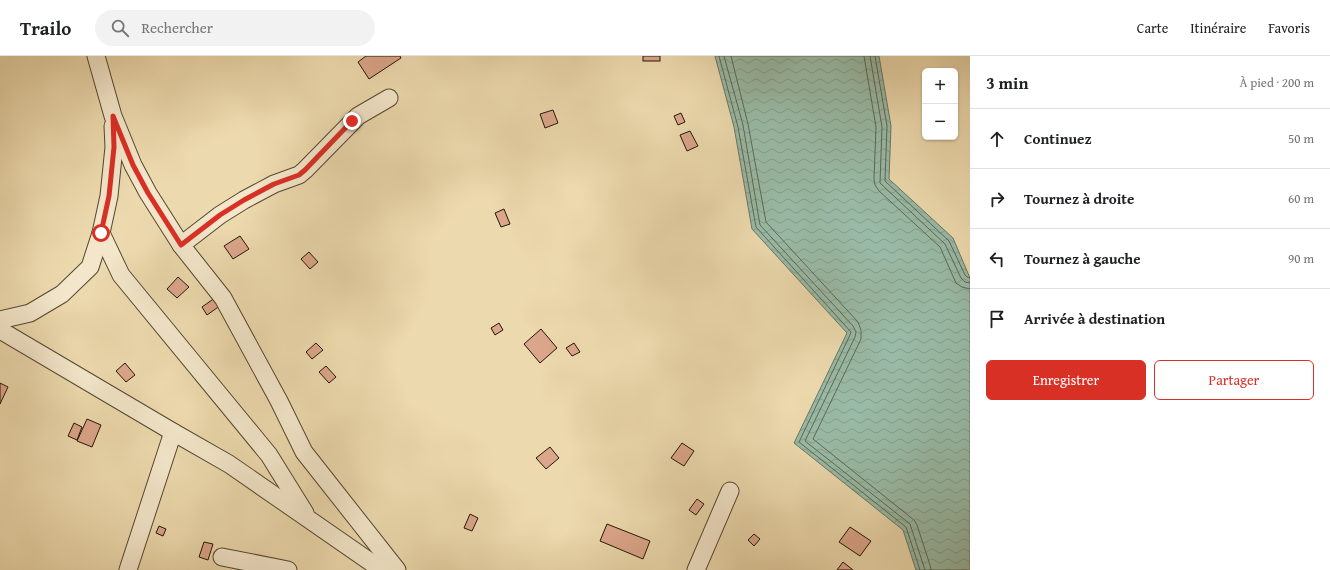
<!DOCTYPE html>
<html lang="fr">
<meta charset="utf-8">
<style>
body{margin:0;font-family:"Gentium Book Plus",serif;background:#f2f2f2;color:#202124}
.controls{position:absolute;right:12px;top:12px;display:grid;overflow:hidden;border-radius:6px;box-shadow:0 1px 3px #0004}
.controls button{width:36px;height:36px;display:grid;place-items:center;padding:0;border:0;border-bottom:1px solid #e0e0e0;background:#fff;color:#202124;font:20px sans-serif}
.stop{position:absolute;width:12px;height:12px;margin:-9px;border:3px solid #d93025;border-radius:50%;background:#fff}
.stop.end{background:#d93025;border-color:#fff;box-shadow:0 1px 4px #0008}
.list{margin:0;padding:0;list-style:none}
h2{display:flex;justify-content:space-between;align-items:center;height:52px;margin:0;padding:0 16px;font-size:17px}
h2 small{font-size:13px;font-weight:400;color:#757577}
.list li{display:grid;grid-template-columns:26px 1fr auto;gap:12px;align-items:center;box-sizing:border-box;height:60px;padding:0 16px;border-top:1px solid #e0e0e0}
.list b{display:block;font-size:15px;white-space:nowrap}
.list em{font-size:13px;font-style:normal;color:#757577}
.actions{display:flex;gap:8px;padding:12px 16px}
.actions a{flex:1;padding:9px 0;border:1px solid #d93025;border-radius:6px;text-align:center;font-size:14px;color:#d93025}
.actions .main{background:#d93025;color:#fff}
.icon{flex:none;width:22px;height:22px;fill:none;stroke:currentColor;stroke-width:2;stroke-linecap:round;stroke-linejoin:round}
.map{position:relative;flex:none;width:970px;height:514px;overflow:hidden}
header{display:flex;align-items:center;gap:24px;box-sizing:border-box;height:56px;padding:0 20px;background:#fff;border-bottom:1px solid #e0e0e0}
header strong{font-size:19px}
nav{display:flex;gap:22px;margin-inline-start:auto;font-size:14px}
.search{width:280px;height:36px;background:#f2f2f2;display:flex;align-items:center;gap:10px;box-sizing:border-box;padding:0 14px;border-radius:22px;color:#757577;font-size:15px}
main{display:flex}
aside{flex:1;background:#fff}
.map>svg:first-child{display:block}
</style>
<header>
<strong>Trailo</strong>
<div class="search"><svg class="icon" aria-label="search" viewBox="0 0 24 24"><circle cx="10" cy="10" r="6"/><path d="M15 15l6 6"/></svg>Rechercher</div>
<nav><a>Carte</a><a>Itinéraire</a><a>Favoris</a></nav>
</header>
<main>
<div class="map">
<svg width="970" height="514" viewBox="0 0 970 514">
<defs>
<pattern id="water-waves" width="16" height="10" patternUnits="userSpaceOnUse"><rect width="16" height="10" fill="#99baa6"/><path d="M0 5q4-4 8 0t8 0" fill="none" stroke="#849f8d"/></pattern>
</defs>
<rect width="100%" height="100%" fill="#ecd9ad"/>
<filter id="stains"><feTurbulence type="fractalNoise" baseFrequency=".005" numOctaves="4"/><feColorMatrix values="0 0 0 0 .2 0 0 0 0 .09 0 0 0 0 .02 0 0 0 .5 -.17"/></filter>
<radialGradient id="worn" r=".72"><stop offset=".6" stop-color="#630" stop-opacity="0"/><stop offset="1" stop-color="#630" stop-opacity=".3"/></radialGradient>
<path fill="url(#water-waves)" stroke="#697866" d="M 715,0 L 879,0 L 891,70 L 889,123 L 953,182 L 970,222 L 970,514 L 916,514 L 903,474 L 794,387 L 847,277 L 752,173 L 734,71 Z"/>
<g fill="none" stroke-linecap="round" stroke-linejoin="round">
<g stroke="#5e6856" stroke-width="1">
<path d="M 719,0 L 738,71 L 756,171 L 851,276 L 850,279 L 799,386 L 906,471 L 920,514"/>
<path d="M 724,0 L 743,69 L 760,169 L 853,270 L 856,276 L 855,281 L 805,385 L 910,468 L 925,514"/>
<path d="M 731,0 L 748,68 L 766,166 L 858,266 L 861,274 L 861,283 L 813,383 L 914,464 L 917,469 L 930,509 L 931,514"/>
<path d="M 864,0 L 876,71 L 874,123 L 875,129 L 879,135 L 940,191 L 956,227 L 962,231 L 970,233"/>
<path d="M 870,0 L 882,71 L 880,127 L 945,188 L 961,222 L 965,226 L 970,227"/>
<path d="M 875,0 L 887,70 L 885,125 L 949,185 L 965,219 L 967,221 L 970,222"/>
</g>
</g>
<g fill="#dca68b" stroke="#221607">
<path d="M 366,0 L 400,0 L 401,2 L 369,23 L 358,6 Z"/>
<rect x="643" y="0" width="17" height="5"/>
<path d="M 553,54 L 558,67 L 545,72 L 540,58 Z"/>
<path d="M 681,57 L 685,66 L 678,69 L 674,60 Z"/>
<path d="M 690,75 L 698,90 L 687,95 L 680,79 Z"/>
<path d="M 504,153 L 510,168 L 501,171 L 495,157 Z"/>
<path d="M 240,180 L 249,193 L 233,203 L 224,190 Z"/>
<path d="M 309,196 L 318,206 L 310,213 L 301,203 Z"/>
<path d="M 178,221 L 189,231 L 177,242 L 167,233 Z"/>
<path d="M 219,239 L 224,247 L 207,259 L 202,251 Z"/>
<path d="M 499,267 L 503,274 L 495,279 L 491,272 Z"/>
<path d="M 541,273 L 557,292 L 540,307 L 524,288 Z"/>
<path d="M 316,287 L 323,294 L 312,303 L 306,296 Z"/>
<path d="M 574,287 L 580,296 L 572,300 L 566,292 Z"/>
<path d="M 125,307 L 135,319 L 126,326 L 116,315 Z"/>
<path d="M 326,310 L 336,321 L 329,327 L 319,316 Z"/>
<path d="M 0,327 L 8,331 L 0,348 Z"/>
<path d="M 87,363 L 101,369 L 92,391 L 77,385 Z"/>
<path d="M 74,367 L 82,371 L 77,384 L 68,380 Z"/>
<path d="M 682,387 L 694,395 L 684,410 L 671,402 Z"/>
<path d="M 550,391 L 559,402 L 546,413 L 536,402 Z"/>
<path d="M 697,443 L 704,448 L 696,459 L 689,454 Z"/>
<path d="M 470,458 L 478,462 L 472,475 L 464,472 Z"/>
<path d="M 607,468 L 650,485 L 643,503 L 600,485 Z"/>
<path d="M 159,470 L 166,473 L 163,480 L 156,477 Z"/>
<path d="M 850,471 L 871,485 L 860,500 L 839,486 Z"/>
<path d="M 754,478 L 760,483 L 754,490 L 748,484 Z"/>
<path d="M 204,486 L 213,488 L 208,504 L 199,501 Z"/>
<path d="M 843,506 L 853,514 L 837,514 Z"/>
</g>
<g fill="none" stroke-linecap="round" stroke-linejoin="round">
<g stroke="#544730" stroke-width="19">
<g id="minor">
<path d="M 96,0 L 113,60 L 133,109 L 148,137 L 181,189 L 223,242 L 279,345 L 304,396 L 397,514"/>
<path d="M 101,177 L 121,219 L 269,399 L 305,457"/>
<path d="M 181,189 L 220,159 L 244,144 L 274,128 L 299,119 L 305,114 L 358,60 L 389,42"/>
<path d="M 0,264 L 30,257 L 62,238 L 90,211 L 101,177 L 109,140 L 114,91 L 113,70"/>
<path d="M 0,274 L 173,376 L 229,408 L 382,514"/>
<path d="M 222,501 L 288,514"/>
<path d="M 128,514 L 173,376"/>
<path d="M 696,514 L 730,435"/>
</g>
</g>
<use href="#minor" stroke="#f3e6ca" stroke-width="17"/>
</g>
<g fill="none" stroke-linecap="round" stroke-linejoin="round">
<path stroke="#d93025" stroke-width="5" d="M 101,177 L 109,140 L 114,91 L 113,60 L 133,109 L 148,137 L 181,189 L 220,159 L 244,144 L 274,128 L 299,119 L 305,114 L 352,65"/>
</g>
<rect width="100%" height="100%" filter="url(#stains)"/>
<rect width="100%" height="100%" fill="url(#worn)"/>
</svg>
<div class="controls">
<button>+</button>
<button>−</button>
</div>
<div class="stop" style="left:101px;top:177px"></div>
<div class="stop end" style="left:352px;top:65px"></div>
</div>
<aside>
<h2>3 min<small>À pied · 200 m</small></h2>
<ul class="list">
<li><svg class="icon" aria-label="ahead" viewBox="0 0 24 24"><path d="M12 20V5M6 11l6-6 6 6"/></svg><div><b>Continuez</b></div><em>50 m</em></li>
<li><svg class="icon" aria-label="right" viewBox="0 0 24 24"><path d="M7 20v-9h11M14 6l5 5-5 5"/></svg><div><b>Tournez à droite</b></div><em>60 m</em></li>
<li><svg class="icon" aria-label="left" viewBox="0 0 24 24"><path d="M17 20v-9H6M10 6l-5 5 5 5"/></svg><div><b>Tournez à gauche</b></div><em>90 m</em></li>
<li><svg class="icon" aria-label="arrive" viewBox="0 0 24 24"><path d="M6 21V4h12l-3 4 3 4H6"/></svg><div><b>Arrivée à destination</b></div></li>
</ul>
<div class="actions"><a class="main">Enregistrer</a><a>Partager</a></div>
</aside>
</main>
